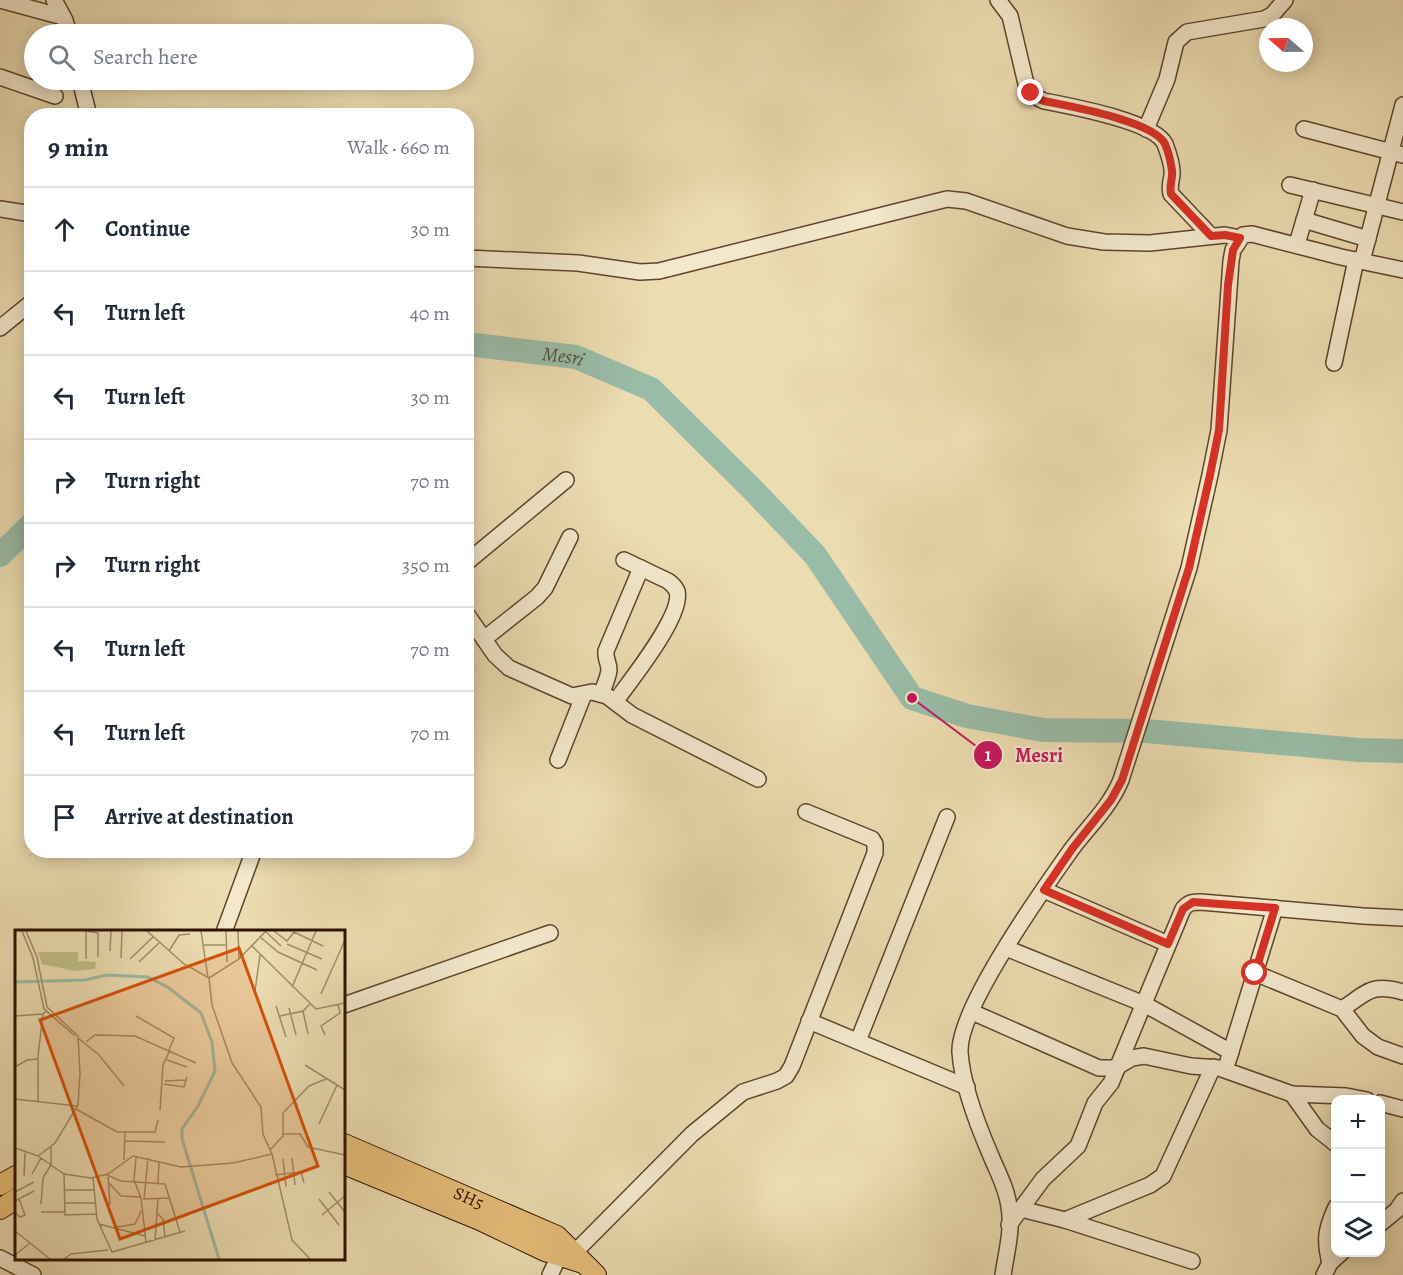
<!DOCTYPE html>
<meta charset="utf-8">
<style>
body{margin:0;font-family:Alegreya,serif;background:#f2f2f3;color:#1f2937}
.controls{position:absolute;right:18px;bottom:18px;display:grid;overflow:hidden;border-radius:12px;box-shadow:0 3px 15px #0003}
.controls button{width:54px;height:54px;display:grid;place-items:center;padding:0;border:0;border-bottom:2px solid #e0e1e3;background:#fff;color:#1f2937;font:30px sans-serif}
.compass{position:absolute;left:1259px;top:18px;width:54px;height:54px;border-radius:50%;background:#fff;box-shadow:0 3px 15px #0003;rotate:290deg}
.stop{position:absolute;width:18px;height:18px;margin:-14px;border:4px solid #d93025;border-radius:50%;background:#fff}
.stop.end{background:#d93025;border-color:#fff;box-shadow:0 2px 6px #0008}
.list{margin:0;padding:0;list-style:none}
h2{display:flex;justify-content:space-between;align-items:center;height:78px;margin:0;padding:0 24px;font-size:26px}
h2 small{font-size:20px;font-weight:400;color:#747a83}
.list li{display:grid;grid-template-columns:39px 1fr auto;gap:18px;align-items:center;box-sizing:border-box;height:84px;padding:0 24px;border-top:2px solid #e0e1e3}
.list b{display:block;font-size:22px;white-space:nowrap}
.list em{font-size:20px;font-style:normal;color:#747a83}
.icon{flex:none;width:33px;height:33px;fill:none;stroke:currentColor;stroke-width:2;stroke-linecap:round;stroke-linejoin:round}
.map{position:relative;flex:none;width:1403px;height:1275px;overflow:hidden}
.search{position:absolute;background:#fff;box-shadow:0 3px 15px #0003;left:24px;top:24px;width:450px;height:66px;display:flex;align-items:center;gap:15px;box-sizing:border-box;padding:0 21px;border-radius:33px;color:#747a83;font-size:22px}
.panel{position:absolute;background:#fff;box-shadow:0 3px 15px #0003;left:24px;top:108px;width:450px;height:750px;border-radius:24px}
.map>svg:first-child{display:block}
</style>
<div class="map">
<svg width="1403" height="1275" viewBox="0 0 1403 1275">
<rect width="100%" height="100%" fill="#ecdcb1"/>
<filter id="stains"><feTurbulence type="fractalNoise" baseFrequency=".00333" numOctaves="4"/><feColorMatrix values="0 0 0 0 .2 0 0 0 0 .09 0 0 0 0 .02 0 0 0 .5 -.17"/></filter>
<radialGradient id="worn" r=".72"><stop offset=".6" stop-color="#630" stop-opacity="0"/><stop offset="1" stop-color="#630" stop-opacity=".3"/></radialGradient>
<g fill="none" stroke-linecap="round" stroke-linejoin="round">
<g stroke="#99bca7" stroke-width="24">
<path id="s1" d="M 466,344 L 576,357 L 651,389 L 753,490 L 815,555 L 912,698 L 967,716 L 1043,730 L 1146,731 L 1359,750 L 1403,751"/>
<path d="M 0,555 L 32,524"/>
</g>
<g stroke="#5e452c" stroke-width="18">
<g id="minor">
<path d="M 0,0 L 63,17"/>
<path d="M 54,0 L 65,20 L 69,34"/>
<path d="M 998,0 L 1010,16 L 1027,88 C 1032,94 1036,98 1044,101 C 1069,106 1154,121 1165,144 C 1168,152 1173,167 1172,175 C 1171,182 1169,187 1171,194 L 1211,236"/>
<path d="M 0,77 L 55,96"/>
<path d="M 80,80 L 89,116"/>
<path d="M 1146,129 L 1167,79 L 1176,42 L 1187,32 L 1264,19 L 1272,15 L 1285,0"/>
<path d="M 1304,129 L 1403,155"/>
<path d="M 1290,185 L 1403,212"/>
<path d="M 0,209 L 32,214"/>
<path d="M 1304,220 L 1368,239"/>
<path d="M 1297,244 L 1313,190"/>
<path d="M 466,258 L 578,263 L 640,272 L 659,271 L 947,199 L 966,201 L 1067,236 L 1104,242 L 1150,243 L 1225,235 L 1240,238"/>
<path d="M 1362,261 L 1403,105"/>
<path d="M 0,328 L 32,302"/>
<path d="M 1334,363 L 1356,260"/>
<path d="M 466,563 L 566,480"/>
<path d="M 466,613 L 495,655 L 509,668 L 572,696 L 592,692 L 607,696 L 632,715 L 758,779"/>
<path d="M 484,639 L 537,597 L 545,588 L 570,537"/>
<path d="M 601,694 C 604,686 608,679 609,670 C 609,663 605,658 606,651 L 641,568"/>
<path d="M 615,702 C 629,682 684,615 677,591 C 675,587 671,583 668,581 L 624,560"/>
<path d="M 558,760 L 584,694"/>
<path d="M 1044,890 L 1168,944"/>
<path d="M 224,932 L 254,850"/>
<path d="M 1006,948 L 1144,1004 L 1231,1052"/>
<path d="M 1255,973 L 1342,1009 L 1363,1036 L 1378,1047 L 1403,1056"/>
<path d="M 344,1005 L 550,933"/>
<path d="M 1342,1009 C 1368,992 1371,983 1403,992"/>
<path d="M 972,1012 L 1099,1068 L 1115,1068 L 1132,1058 L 1144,1056 L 1191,1066 L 1219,1068 L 1292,1094 L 1346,1096 L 1367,1100"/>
<path d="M 809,1021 L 967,1087"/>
<path d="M 858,1041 L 947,817"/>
<path d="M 1228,1061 L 1275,908"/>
<path d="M 1292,1094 L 1317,1129 L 1336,1144"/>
<path d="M 1380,1103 L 1403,1109"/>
<path d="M 1021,1209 L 1065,1220 L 1192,1261"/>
<path d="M 1065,1220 L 1150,1185 L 1163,1176 L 1213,1067"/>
<path d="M 1380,1224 L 1397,1210 L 1403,1201"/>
<path d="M 1009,1225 L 1043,1179 L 1078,1146 L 1095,1103 L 1111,1083 L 1118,1066 L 1183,909 C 1189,902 1193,902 1201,902 L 1363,916 L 1403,918"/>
<path d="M 575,1252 L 692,1134 L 743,1092 L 777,1081 L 786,1076 L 792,1066 L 875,853 L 875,844 L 872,839 L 806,812"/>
<path d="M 0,1258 L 33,1275"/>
<path d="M 1330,1263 C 1324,1239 1326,1229 1336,1207"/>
<path d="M 550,1275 L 564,1246"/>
<path d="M 1003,1275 C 1006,1254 1013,1229 1009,1207 C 1007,1189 998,1173 991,1156 C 978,1126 962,1085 960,1052 C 958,1009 1044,888 1071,850 C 1088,827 1110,807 1121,780 L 1189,568 L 1210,475 L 1219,430 L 1231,261 L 1233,250 L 1243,235 L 1252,234 L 1341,257 L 1403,270"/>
<path d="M 1324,1275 L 1330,1263 L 1342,1252"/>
</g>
</g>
<g stroke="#2e1300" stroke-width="22">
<g id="major">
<path id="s2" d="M 344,1144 L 557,1236 L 596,1275"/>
<path d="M 344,1164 L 480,1220 L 545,1251 L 583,1263"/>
<path d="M 0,1185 L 16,1176"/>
<path d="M 0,1209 L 16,1199"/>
</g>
</g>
<use href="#minor" stroke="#f3e8cc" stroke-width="15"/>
<use href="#major" stroke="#e6be78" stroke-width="20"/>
</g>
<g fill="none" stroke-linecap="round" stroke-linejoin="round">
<path stroke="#d93025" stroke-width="8" d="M 1031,93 L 1037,98 L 1044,101 C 1068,106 1154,121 1165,144 C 1168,151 1171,163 1172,171 C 1173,179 1169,185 1171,194 L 1211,236 L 1225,235 L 1240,238 L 1233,250 L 1228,285 L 1219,430 L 1210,475 L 1189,568 L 1122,780 L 1111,800 L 1072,849 L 1044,890 L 1168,944 L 1183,909 L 1193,902 L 1275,908 L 1255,973"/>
</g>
<g text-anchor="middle" stroke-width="4.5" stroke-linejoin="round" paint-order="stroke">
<g font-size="18" fill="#2e1300" stroke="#f3e8cc">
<text dy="6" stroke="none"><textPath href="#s2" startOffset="136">SH5</textPath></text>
</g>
<g font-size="20" font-style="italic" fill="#534e3a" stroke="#f3e8cc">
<text dy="7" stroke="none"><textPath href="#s1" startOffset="98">Mesri</textPath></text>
</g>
</g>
<g transform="translate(15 930)">
<rect width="330" height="330" fill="#ecdcb1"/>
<path d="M 23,22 L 63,22 L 63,31 L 81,32 L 80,39 L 60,41 L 27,34 Z" fill="#c0be86"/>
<path fill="none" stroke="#99bca7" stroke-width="3" d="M 0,52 L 70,50 L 92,45 L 133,47 L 154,58 L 186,83 L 197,112 L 200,141 L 183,176 L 167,199 L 167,209 L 204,329"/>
<path fill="none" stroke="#a08c6a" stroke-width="1.5" d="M 7,1 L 18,28 L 29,79 L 60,106M 71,1 L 83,3 L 83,27M 71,1 L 71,29M 132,1 L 169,34 L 194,48M 186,1 L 193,48M 211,1 L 212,32M 223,1 L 224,29M 250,1 L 266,16M 259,1 L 272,11 L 279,2M 279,2 L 308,16M 244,6 L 263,22 L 302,40M 272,14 L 307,29M 189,15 L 211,15M 236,15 L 301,79 L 330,73M 95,21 L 96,1M 154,21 L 164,5 L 175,4M 106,28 L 107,1M 115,29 L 138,7M 124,32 L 144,13M 194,48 L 197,75 L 217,133 L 246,177 L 248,204 L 257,224M 194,48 L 224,29 L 251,1M 277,57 L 301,1M 240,61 L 245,25M 306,64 L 330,10M 261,76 L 271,107M 274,78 L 281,105M 288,81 L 293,104M 0,86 L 28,84M 121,86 L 159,108 L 154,120M 265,86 L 288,81 L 295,74M 310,105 L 306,96 L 325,83 L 323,74M 63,108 L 84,125 L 109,156M 71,112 L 80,105 L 120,106 L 181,133M 152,130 L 172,137M 290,135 L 330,160M 0,137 L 12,130 L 23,129M 150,151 L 171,150M 149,154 L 169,157 L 172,147M 0,169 L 62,176M 23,172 L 23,126 L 28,84 L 32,80M 61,179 L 102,202 L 140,202 L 143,190M 145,180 L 148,135 L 155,120M 304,194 L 322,155M 268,204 L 285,204 L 293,217 L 330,225M 110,211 L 150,212M 0,218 L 23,226 L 40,213 L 63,175 L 65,143 L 63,106 L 32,77 L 22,27 L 11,1M 255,220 L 268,206 L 268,183 L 294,156 L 311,149M 23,226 L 49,244 L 76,248 L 93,244 L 118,226 L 166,237 L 218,233 L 257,224 L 277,310 L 295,329M 121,227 L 119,250 L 126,268 L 131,312M 277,228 L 280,255M 268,229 L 271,257M 109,230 L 110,202M 17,244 L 26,228M 49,244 L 50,285 L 82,284M 92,245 L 106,251 L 150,254 L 165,302M 93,245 L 95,275M 260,245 L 286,242 L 289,253M 9,246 L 10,223M 78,248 L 82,289 L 97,322 L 170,301M 94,253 L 106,266 L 126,267M 143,253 L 144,231M 49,260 L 80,260M 0,262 L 19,252M 314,262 L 330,282M 128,269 L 154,268M 129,269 L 133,228M 304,269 L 324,295M 0,271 L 19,261M 50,273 L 81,273M 26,274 L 28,248 L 36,235 L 36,217M 0,282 L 5,287 L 10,285 L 4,269M 26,282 L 50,282M 143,284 L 148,289 L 150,307M 307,285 L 330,266M 84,294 L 130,306M 102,297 L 120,294 L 126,281M 0,301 L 35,329M 140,310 L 143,269M 0,325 L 15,313M 49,329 L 56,324 L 93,320"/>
<path fill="#d5520b" fill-opacity="0.15" stroke="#d5520b" stroke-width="3" d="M 224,18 L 303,236 L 105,309 L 25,90 Z"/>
<rect width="330" height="330" fill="none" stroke="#2e1300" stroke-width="3"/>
</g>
<path fill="none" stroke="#c2185b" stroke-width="2" d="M912 698L988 755"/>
<g fill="#c2185b" stroke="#f3e8cc" stroke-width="2">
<circle cx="912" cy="698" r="6"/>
<circle cx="988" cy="755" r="15"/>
</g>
<g font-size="18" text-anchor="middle" font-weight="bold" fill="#fff">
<text x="988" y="761">1</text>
</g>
<g font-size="20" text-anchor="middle" font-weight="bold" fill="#c2185b" stroke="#f3e8cc" stroke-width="4.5" stroke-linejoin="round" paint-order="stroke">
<text x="1039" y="762">Mesri</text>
</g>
<rect width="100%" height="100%" filter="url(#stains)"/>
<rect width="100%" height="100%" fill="url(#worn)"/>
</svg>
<div class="controls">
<button>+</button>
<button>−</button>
<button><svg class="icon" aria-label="layers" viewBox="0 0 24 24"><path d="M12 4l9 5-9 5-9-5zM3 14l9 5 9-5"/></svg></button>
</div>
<svg class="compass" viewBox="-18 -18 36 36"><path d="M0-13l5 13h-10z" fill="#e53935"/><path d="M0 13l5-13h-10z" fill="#747a83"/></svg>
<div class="stop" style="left:1255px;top:973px"></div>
<div class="stop end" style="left:1031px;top:93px"></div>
<div class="search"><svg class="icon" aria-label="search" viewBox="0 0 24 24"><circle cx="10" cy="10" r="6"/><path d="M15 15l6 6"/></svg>Search here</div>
<section class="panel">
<h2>9 min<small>Walk · 660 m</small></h2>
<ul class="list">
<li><svg class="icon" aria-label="ahead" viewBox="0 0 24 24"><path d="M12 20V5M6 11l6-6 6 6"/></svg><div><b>Continue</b></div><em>30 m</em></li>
<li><svg class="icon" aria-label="left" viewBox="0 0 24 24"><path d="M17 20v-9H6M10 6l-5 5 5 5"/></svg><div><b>Turn left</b></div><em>40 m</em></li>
<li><svg class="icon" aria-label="left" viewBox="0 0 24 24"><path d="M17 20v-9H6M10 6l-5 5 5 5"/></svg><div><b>Turn left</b></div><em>30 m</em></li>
<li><svg class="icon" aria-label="right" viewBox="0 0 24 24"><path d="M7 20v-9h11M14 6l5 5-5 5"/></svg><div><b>Turn right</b></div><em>70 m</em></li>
<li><svg class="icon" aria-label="right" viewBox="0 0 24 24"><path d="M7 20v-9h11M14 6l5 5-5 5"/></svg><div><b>Turn right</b></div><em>350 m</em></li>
<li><svg class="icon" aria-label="left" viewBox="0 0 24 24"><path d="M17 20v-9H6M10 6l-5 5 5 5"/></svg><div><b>Turn left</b></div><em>70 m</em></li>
<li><svg class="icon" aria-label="left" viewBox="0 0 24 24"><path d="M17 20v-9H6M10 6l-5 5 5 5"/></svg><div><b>Turn left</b></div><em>70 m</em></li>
<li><svg class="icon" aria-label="arrive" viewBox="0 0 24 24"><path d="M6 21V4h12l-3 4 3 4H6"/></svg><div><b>Arrive at destination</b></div></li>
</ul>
</section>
</div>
